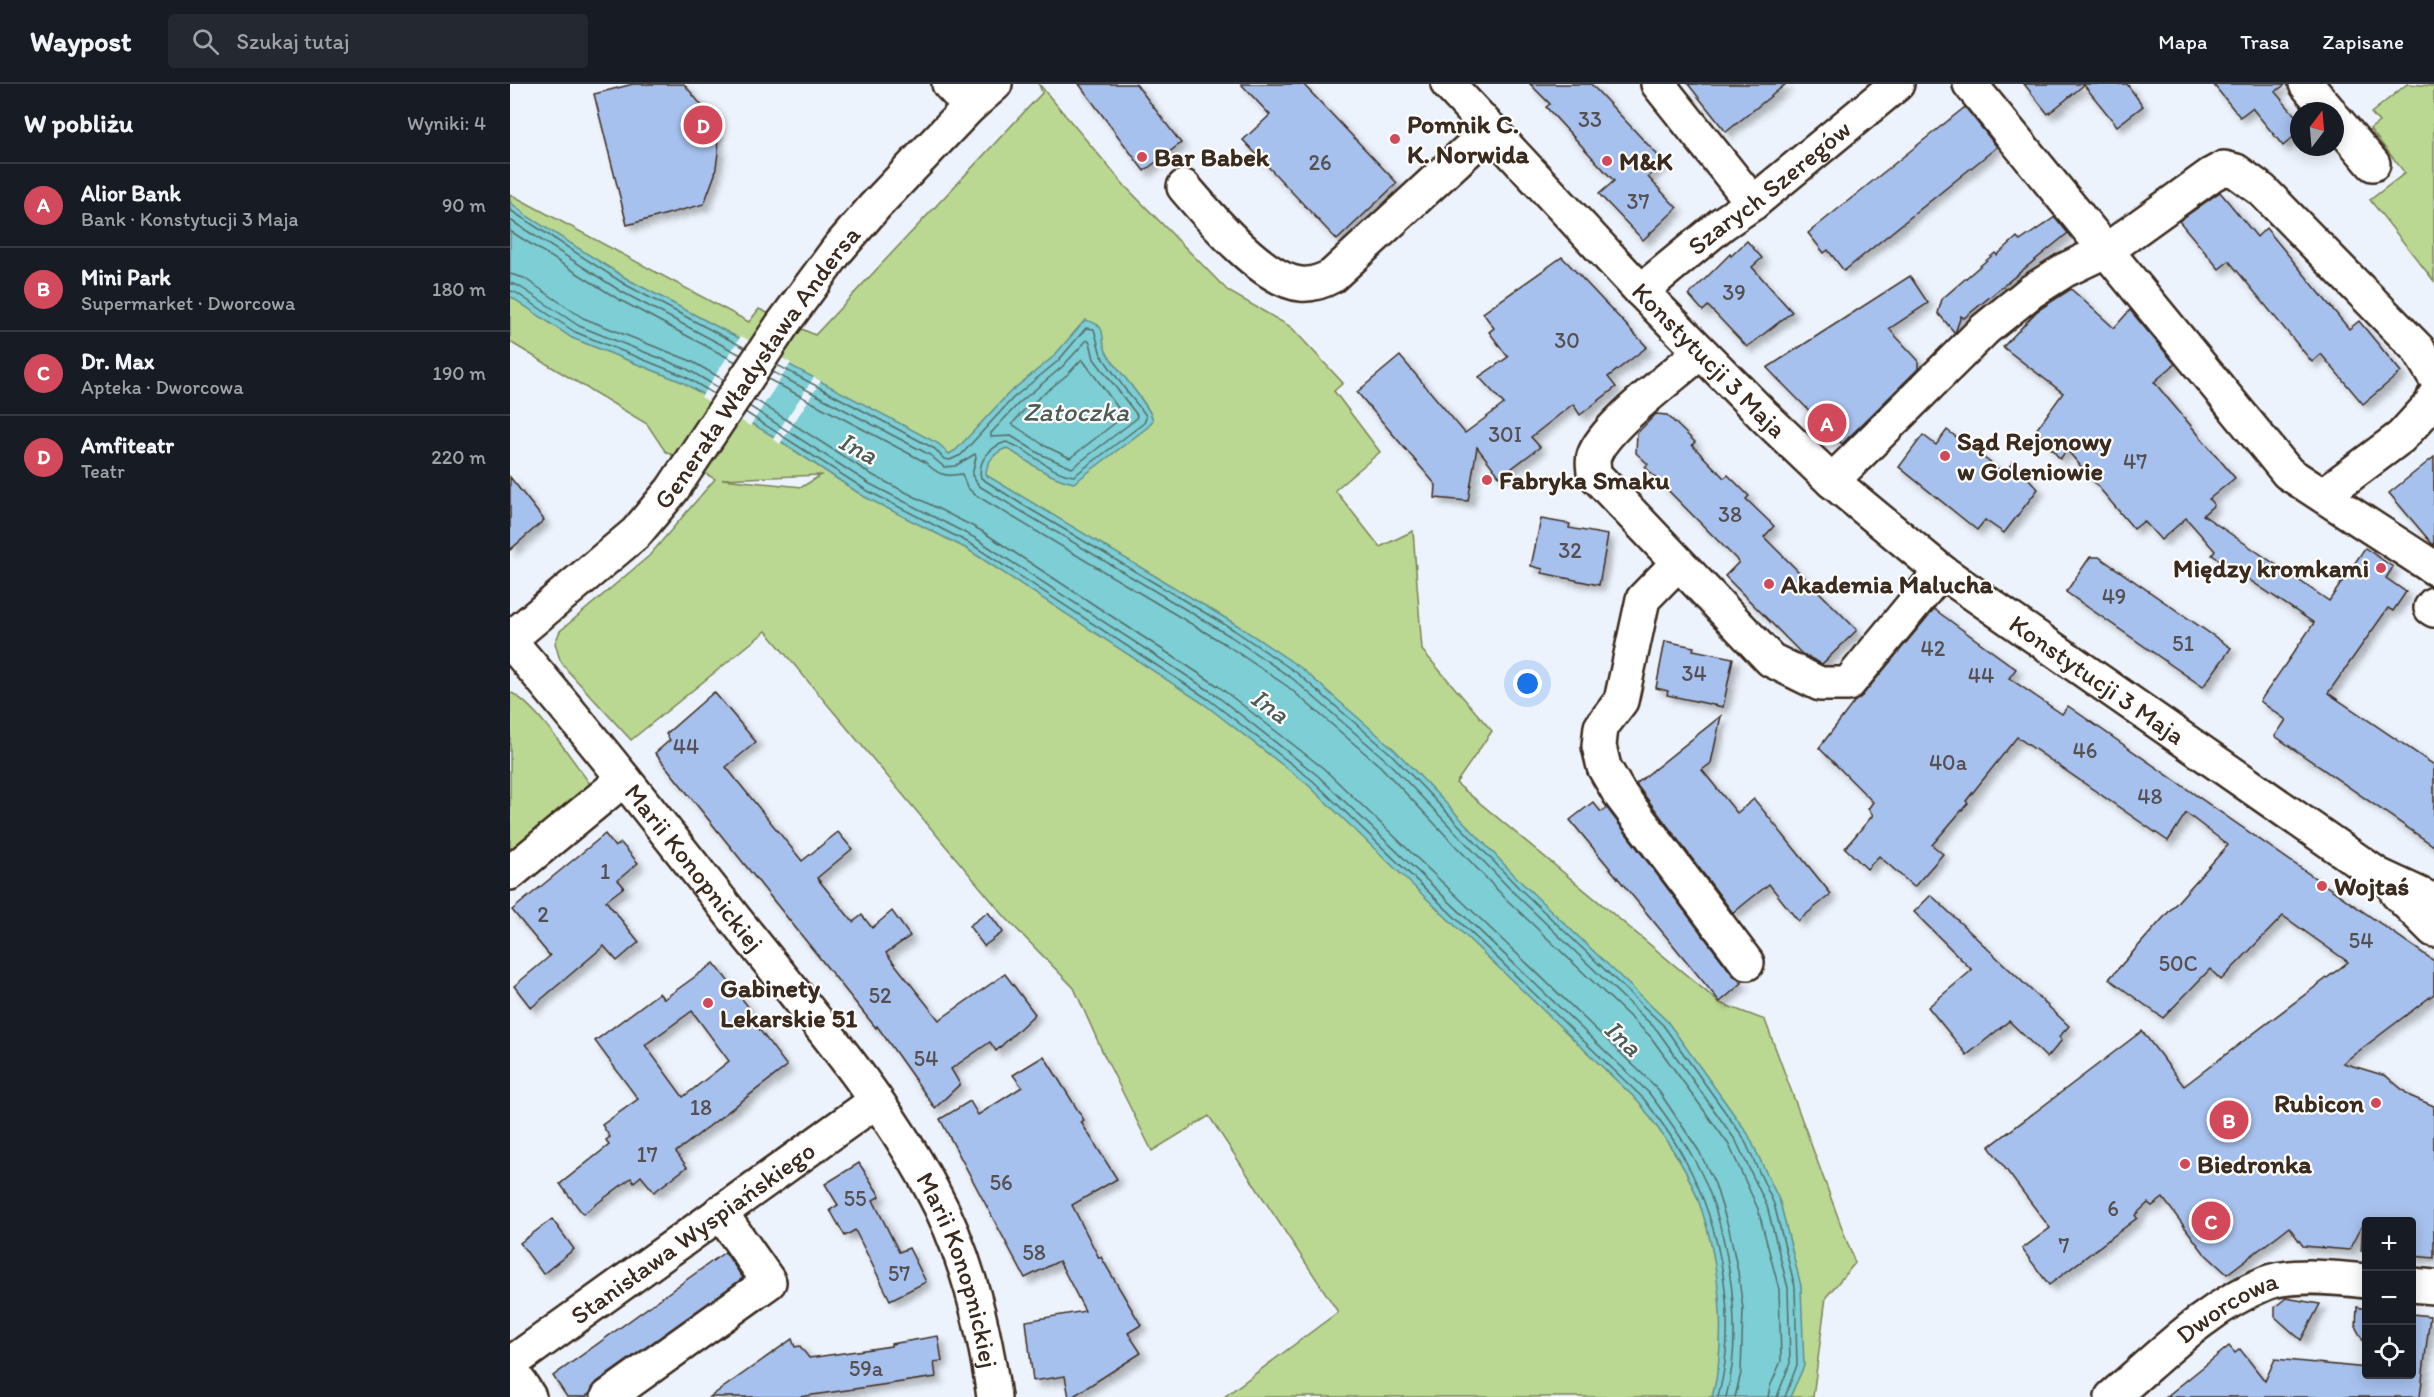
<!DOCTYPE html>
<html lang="pl">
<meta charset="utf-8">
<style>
body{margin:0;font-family:Itim,sans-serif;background:#242831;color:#f1f3f6}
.controls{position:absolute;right:18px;bottom:18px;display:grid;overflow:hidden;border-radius:6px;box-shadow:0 3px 15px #0003}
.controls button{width:54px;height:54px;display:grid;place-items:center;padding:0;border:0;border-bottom:2px solid #363941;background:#171b24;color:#f1f3f6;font:30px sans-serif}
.compass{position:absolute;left:1780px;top:18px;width:54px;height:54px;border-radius:50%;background:#171b24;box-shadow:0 3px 15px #0003;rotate:16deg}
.you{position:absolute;left:1018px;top:600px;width:21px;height:21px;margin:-15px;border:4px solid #fff;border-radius:50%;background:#1a73e8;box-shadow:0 0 0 9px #1a73e833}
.badge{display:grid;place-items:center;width:39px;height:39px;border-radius:50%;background:#d1495b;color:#fff;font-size:20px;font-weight:700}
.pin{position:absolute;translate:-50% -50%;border:3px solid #fff;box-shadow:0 2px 6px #0006}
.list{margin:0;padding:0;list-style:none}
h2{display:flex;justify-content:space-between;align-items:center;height:78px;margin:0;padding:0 24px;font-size:26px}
h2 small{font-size:20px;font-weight:400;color:#9ea1a6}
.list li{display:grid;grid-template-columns:39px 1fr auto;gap:18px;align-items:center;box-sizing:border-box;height:84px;padding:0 24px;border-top:2px solid #363941}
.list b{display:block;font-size:22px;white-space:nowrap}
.list p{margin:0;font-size:20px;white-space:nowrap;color:#9ea1a6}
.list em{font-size:20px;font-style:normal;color:#9ea1a6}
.icon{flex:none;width:33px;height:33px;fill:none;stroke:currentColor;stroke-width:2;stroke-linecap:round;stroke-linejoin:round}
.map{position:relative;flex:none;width:1924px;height:1313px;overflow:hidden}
header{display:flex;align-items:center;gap:36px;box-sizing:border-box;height:84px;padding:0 30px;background:#171b24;border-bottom:2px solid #363941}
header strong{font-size:28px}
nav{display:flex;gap:33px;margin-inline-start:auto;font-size:21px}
.search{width:420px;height:54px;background:#242831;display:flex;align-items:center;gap:15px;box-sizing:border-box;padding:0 21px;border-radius:6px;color:#9ea1a6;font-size:22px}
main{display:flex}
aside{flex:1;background:#171b24}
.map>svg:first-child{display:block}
</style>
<header>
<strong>Waypost</strong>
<div class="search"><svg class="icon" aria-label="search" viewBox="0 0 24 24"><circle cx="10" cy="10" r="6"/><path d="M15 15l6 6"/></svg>Szukaj tutaj</div>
<nav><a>Mapa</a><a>Trasa</a><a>Zapisane</a></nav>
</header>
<main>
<aside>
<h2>W pobliżu<small>Wyniki: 4</small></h2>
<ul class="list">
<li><span class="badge">A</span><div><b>Alior Bank</b><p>Bank · Konstytucji 3 Maja</p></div><em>90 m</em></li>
<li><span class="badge">B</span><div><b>Mini Park</b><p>Supermarket · Dworcowa</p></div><em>180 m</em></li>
<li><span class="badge">C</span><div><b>Dr. Max</b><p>Apteka · Dworcowa</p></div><em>190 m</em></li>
<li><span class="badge">D</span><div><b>Amfiteatr</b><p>Teatr</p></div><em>220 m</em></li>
</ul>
</aside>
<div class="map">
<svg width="1924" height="1313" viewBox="0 0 1924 1313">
<defs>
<filter id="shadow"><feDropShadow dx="5.5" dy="5.5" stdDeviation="3" flood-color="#0004"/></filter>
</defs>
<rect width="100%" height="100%" fill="#edf3fc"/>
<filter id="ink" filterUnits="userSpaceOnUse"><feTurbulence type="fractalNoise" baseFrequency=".0167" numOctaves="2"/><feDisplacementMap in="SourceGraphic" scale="12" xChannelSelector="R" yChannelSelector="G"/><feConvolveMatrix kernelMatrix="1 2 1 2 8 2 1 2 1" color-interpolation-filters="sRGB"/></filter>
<g filter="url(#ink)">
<g fill="#bad891" stroke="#7a8158" stroke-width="1.5" fill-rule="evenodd">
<path d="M 529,0 L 615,102 L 718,207 L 781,243 L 833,299 L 824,307 L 870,368 L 825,406 L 870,463 L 903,447 L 912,566 L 982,647 L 946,699 L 1210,919 L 1255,936 L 1345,1179 L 1316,1213 L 1303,1313 L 714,1313 L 828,1228 L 699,1032 L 642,1067 L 594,971 L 564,904 L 495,833 L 256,547 L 121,656 L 57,586 L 50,576 L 45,559 L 50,547 L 139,472 L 205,395 L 155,367 L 137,340 L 0,258 L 0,110 L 239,238 L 249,225 L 305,251 L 532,9 ZM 311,391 L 292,403 L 212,395 L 310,391 Z"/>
<path d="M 1897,0 L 1924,2 L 1924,197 L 1860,116 L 1895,89 L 1860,45 L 1869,38 L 1861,29 Z"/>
<path d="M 0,608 C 27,621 62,676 81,701 L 0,768 Z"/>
</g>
<path fill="#7dced5" stroke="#638c8c" stroke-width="1.5" d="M 0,118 L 17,132 L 119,196 L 429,360 L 439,370 L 446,366 L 499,309 L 543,273 L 575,236 C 602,242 587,254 598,271 C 608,286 640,322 643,336 L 638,343 L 564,399 C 539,394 518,378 497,364 C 485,368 476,378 476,391 L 727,541 L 791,584 L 885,666 L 1012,799 L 1157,937 L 1238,1050 L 1270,1118 L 1291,1202 L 1294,1282 L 1280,1313 L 1202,1313 C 1221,1244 1206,1137 1169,1076 C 1157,1056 1143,1038 1130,1019 L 797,700 L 694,620 L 457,465 L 353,412 L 261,351 L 172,298 L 62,254 L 0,212 Z"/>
<g fill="#edf3fc">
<path d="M 231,252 L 281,279 L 240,342 L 191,313 Z"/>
<path d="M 304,293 L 311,297 L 270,360 L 263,355 Z"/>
</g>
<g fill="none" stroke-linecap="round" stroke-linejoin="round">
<g stroke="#556c67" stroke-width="1.5">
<path d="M 0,126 L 116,201 L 235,264"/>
<path d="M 0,136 L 112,208 L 231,271"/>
<path d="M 0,147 L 108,215 L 226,278"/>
<path d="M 0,190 L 14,194 L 73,234 L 181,277 L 214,296"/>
<path d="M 0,199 L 9,202 L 69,242 L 177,285 L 209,304"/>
<path d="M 0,207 L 5,208 L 65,248 L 174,292 L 204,310"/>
<path d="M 577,256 L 580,258 L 584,275 L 627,331 L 626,335 L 562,384 L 530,370 L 501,352 L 481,353 L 481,349 L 509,319 L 552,283 Z"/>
<path d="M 572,275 L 614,332 L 560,374 L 535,362 L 502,340 L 515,325 L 558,290 Z"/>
<path d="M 267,281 L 425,365 L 434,375 L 440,376 L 451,371 L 503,314 L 548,277 L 576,244 L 584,245 L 591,271 L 617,308 L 635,330 L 636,334 L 634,339 L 564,392 C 538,389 520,365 496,358 C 480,363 467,377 471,394 L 513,421 L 724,546 L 787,589 L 881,670 L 1008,803 L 1153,941 L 1233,1053 L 1264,1120 L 1285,1203 L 1287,1281 L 1275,1313"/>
<path d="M 263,288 L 420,371 L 434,383 L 445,382 L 465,370 L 466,373 L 462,391 L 469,402 L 720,552 L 783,595 L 876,676 L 1003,808 L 1147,946 L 1226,1057 L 1257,1122 L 1278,1204 L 1280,1279 L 1267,1313"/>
<path d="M 258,295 L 415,378 C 428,391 435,393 452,390 L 457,403 L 464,410 L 715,560 L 777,602 L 870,682 L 996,815 L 1140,952 L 1219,1061 L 1248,1125 L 1269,1205 L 1271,1277 L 1260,1303 L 1258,1313"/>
<path d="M 244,315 L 364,392 L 470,446 L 708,602 L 813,684 L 1146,1003 L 1189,1067 L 1205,1100 L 1219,1145 L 1228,1188 L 1233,1225 L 1231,1289 L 1225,1313"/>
<path d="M 239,322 L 360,400 L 465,454 L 703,609 L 807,691 L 1139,1009 C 1154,1029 1169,1049 1181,1070 C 1218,1132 1235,1243 1216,1313"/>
<path d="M 235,328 L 356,406 L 461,460 L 698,615 L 802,696 L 1134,1015 C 1148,1034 1164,1054 1175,1076 C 1212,1144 1229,1238 1208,1313"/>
</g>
</g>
<g fill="#a7c1ee" stroke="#3b2a1e" stroke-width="1.5" fill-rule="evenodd" filter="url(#shadow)">
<path d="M 123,0 L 174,0 L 202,34 L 207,51 L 208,69 L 205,90 L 194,120 L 117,141 L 84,10 Z"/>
<path d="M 569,0 L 626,0 L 671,59 L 634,87 Z"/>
<path d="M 731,0 L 793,0 L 887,99 L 827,156 L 733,56 L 760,31 Z"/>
<path d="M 1020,0 L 1081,0 L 1154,78 L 1138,93 L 1167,124 L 1133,156 L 1089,110 L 1104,97 L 1036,23 L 1040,20 Z"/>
<path d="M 1178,0 L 1276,0 L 1216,48 Z"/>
<path d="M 1514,0 L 1617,0 L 1633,22 L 1607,42 L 1574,1 L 1538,30 Z"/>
<path d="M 1703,0 L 1776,0 L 1765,8 L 1789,36 L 1789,48 L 1773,62 L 1742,24 L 1730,33 Z"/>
<path d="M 1455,23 L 1487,63 L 1334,187 L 1318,166 L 1314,169 L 1298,149 Z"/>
<path d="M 1710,108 L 1747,153 L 1756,144 L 1839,245 L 1849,237 L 1891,288 L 1853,320 L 1811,270 L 1802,278 L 1719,177 L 1709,185 L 1669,137 Z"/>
<path d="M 1545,133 L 1558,149 L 1454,234 L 1451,232 L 1445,249 L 1428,229 L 1432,215 L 1485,169 L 1487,171 L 1507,153 L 1510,157 Z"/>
<path d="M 1237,157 L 1252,174 L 1242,183 L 1282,228 L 1237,263 L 1198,222 L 1193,227 L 1179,211 L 1220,170 L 1221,172 Z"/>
<path d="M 1052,173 L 1137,263 L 1098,293 L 1106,303 L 1070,331 L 1063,320 L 1021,353 L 1030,363 L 990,393 L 967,363 L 958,417 L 925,414 L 926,401 L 847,308 L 890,272 L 955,349 L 994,320 L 969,293 L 998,273 L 979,248 L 984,244 L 973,229 Z"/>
<path d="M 1400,192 L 1418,219 L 1379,245 L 1408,276 L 1408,285 L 1332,360 L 1257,284 Z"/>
<path d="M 1561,205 L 1604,244 L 1620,226 L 1665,280 L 1644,298 L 1725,394 L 1699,415 L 1704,421 L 1693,431 L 1819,517 L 1855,464 L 1883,483 L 1876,494 L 1896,508 L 1883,527 L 1878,524 L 1818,609 L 1924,681 L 1924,762 L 1765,652 L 1776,636 L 1750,617 L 1804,539 L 1702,471 L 1705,467 L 1676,434 L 1651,456 L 1634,437 L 1624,445 L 1557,366 L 1550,375 L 1526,346 L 1553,309 L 1493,263 L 1527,227 Z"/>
<path d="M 1146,330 L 1157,331 L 1185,358 L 1182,361 L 1214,394 L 1218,391 L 1239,412 L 1236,415 L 1264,442 L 1254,453 L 1347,546 L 1312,580 L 1292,570 L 1215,492 L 1229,478 L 1135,383 L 1138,380 L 1126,369 L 1127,349 Z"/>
<path d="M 1437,346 L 1494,389 L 1503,378 L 1528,405 L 1494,449 L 1475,436 L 1467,446 L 1389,383 L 1413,351 L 1426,361 Z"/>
<path d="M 1924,373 L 1924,462 L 1879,409 Z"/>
<path d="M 0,393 L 34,436 L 0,466 Z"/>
<path d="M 1031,435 L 1060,440 L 1059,444 L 1098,451 L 1089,501 L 1032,489 L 1033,485 L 1021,482 Z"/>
<path d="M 1580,473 L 1589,473 L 1721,564 L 1693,603 L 1556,508 Z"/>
<path d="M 1424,525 L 1506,585 L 1499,594 L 1552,630 L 1558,622 L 1924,877 L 1924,910 L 1833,979 L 1876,992 L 1900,1012 L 1924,1022 L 1924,1174 L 1902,1172 L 1902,1137 L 1857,1137 L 1857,1168 L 1851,1167 L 1853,1139 L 1839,1166 L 1793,1162 L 1779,1143 L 1717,1190 L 1694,1169 L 1653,1114 L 1642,1122 L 1638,1119 L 1625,1131 L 1627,1134 L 1539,1201 L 1512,1165 L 1540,1144 L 1479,1063 L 1632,947 L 1674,1002 L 1838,878 L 1773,832 L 1711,896 L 1700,885 L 1653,934 L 1599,895 L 1718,761 L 1676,729 L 1658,757 L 1507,653 L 1456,717 L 1458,719 L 1422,761 L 1433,770 L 1404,803 L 1369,772 L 1357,785 L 1335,764 L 1363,731 L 1358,725 L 1363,718 L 1309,664 L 1344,618 L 1352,612 Z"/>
<path d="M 1155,557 L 1184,563 L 1183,566 L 1223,574 L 1213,623 L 1157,611 L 1158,607 L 1146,604 Z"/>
<path d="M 204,608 L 246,658 L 216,683 L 292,777 L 328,748 L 342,765 L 307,794 L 343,838 L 352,831 L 362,844 L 382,827 L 400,852 L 376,869 L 429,936 L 495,890 L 525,930 L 486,967 L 480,958 L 441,985 L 450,1000 L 425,1024 L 367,942 L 366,944 L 145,669 L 160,656 L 156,650 Z"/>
<path d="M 1211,632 L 1201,679 L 1192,686 L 1227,729 L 1244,715 L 1321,810 L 1288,837 L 1259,800 L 1223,829 L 1126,700 Z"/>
<path d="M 1083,718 L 1091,728 L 1097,724 L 1222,890 L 1232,899 L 1210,918 L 1060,736 Z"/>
<path d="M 95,750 L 105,763 L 111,759 L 128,779 L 108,796 L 114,803 L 96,817 L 129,858 L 107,877 L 94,862 L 21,924 L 4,902 L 40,872 L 2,826 Z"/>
<path d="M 1421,811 L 1559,942 L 1549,953 L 1552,956 L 1537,974 L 1499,937 L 1457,971 L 1418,923 L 1462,886 L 1404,828 Z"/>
<path d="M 478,828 L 493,848 L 474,862 L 459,842 Z"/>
<path d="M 204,879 L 240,925 L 236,928 L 277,982 L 166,1068 L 177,1083 L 144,1108 L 131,1092 L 124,1098 L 121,1094 L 73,1130 L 50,1100 L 99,1061 L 96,1056 L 100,1053 L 92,1041 L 128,1015 L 85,957 L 149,909 L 154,915 ZM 182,927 L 219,977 L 173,1013 L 135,961 Z"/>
<path d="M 534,972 L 574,1036 L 571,1038 L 607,1095 L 562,1121 L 589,1174 L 591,1173 L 631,1241 L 618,1249 L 631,1269 L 562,1313 L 559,1313 L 555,1292 L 523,1297 L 516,1237 L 575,1227 L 549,1177 L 515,1194 L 430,1035 L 460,1017 L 468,1031 L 512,1003 L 503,991 Z"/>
<path d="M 349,1079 L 370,1112 L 363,1116 L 389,1168 L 399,1164 L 416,1198 L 380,1216 L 345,1146 L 335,1152 L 320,1126 L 328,1121 L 315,1100 Z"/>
<path d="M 42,1135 L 64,1165 L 33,1190 L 10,1159 Z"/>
<path d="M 215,1168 L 233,1194 L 87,1298 L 80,1309 L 75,1313 L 57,1313 L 43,1292 Z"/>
<path d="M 1776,1214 L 1810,1220 L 1791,1256 L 1765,1233 L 1765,1223 Z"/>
<path d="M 1847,1223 L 1857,1225 L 1857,1264 L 1846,1244 Z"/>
<path d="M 1902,1230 L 1920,1232 L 1910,1313 L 1656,1313 L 1719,1262 L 1725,1269 L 1730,1265 L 1755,1297 L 1765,1275 L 1857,1284 L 1857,1290 L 1902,1290 Z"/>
<path d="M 428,1252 L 432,1277 L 424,1278 L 426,1293 L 289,1313 L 200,1313 L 282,1255 L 285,1263 L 290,1262 L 299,1274 L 381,1262 L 381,1260 Z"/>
</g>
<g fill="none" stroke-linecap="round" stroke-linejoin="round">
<g stroke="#3b2a1e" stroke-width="38">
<g id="minor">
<path d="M 439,0 L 460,22"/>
<path id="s1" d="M 938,0 L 1131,207 L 1255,333 L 1322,397 L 1431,487 L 1868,791 L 1924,817"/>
<path d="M 1148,0 L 1243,119"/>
<path d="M 1460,0 L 1778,389 L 1924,484"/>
<path d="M 1796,0 L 1819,27"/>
<path d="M 1825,35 L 1863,80"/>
<path d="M 674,103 C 698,131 753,197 791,200 C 803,201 813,197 822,192 L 981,45"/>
<path id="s2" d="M 1131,207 L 1212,140 L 1243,119 L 1387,0"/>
<path d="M 1190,268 C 1165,291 1094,342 1084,372 C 1082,377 1084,384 1084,390 L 1261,576 L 1310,600 L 1338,600 L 1431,487"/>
<path d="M 1322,397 L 1475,245 L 1522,207 L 1555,186 L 1597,166 L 1701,91 L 1714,84 L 1726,87 L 1752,106 L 1908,265 L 1924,291"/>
<path d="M 1813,411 L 1891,353 L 1922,319 L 1924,313"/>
<path d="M 1168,479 L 1133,515 L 1111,617 L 1091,643 L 1089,662 L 1094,683 L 1109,709 L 1237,879"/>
<path d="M 1924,520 L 1921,524 L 1924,526"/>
<path id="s3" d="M 0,555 L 126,449 L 162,406 L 272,241 L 328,165 L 365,122 L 460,22 L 485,0"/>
<path id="s4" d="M 0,557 C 77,647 151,741 224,834 C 293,921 368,1006 421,1104 C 456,1168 474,1241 484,1313"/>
<path d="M 0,789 L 114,695"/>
<path d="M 1887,809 L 1924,846"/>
<path d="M 1902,1201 L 1924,1203"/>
<path id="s5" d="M 0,1280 L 366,1017"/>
<path d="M 0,1284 L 19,1313"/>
<path d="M 98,1313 L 259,1198 L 210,1128"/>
<path id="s6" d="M 1602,1313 C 1650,1272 1697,1223 1756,1199 C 1782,1189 1829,1194 1856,1197"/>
</g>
</g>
<use href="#minor" stroke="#fff" stroke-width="33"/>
</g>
</g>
<g fill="#d1495b" stroke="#fff" stroke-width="2">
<circle cx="885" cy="55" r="6"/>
<circle cx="632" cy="73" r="6"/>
<circle cx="1097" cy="77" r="6"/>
<circle cx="1435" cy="372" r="6"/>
<circle cx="977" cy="396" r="6"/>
<circle cx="1871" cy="484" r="6"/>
<circle cx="1259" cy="500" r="6"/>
<circle cx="1812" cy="802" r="6"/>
<circle cx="198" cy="919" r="6"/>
<circle cx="1866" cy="1019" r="6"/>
<circle cx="1675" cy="1080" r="6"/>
</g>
<g text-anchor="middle" stroke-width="4.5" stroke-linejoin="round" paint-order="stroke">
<g font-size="22" fill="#565052">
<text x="1080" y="43">33</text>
<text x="810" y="86">26</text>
<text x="1128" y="125">37</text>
<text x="1224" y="216">39</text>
<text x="1057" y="264">30</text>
<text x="995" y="358">30I</text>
<text x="1625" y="385">47</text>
<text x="1220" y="438">38</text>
<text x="1060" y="474">32</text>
<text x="1604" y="520">49</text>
<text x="1673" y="567">51</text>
<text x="1423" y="572">42</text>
<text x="1184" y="597">34</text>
<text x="1471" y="599">44</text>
<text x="176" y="670">44</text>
<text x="1575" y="674">46</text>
<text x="1438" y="686">40a</text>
<text x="1640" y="720">48</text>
<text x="95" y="795">1</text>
<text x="33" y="838">2</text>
<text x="1851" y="864">54</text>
<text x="1668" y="887">50C</text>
<text x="370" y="919">52</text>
<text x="416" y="982">54</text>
<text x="191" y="1031">18</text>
<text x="137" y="1078">17</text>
<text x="491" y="1106">56</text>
<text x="345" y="1122">55</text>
<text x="1603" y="1132">6</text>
<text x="1554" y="1169">7</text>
<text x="524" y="1176">58</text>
<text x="389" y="1197">57</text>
<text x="356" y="1292">59a</text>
</g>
<g font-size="26" font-weight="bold" fill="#3b2a1e" stroke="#fff" text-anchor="start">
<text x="897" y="49">Pomnik C.<tspan x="897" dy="30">K. Norwida</tspan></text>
<text x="644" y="82">Bar Babek</text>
<text x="1109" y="86">M&amp;K</text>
<text x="1447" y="366">Sąd Rejonowy<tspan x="1447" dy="30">w Goleniowie</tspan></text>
<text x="989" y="405">Fabryka Smaku</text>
<text x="1859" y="493" text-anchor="end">Między kromkami</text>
<text x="1271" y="509">Akademia Malucha</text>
<text x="1824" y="811">Wojtaś</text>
<text x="210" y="913">Gabinety<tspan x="210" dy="30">Lekarskie 51</tspan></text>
<text x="1854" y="1028" text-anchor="end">Rubicon</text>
<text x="1687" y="1089">Biedronka</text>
</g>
<g font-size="26" fill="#3b2a1e" stroke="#fff">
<text dy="9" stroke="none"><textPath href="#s2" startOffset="165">Szarych Szeregów</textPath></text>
<text dy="9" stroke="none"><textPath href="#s1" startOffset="380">Konstytucji 3 Maja</textPath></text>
<text dy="9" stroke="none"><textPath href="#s3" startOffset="370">Generała Władysława Andersa</textPath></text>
<text dy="9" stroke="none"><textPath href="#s1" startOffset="884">Konstytucji 3 Maja</textPath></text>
<text dy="9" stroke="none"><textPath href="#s4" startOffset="292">Marii Konopnickiej</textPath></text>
<text dy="9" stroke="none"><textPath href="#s5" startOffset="225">Stanisława Wyspiańskiego</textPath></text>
<text dy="9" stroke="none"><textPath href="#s4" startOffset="778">Marii Konopnickiej</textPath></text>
<text dy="9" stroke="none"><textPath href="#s6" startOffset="147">Dworcowa</textPath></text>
</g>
<g font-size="27" font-style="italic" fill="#4f5b55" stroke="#fff">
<text x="566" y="337">Zatoczka</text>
<text transform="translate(348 364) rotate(28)" y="9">Ina</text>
<text transform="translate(760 622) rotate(36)" y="9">Ina</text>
<text transform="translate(1113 954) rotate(43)" y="9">Ina</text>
</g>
</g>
</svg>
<div class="controls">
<button>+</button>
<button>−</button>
<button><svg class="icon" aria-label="locate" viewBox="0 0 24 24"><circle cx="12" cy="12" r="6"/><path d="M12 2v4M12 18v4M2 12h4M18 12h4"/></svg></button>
</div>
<svg class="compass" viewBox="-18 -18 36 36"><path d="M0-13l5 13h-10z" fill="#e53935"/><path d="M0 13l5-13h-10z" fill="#9ea1a6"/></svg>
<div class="you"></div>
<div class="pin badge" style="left:1317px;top:339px">A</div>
<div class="pin badge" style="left:1719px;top:1036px">B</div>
<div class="pin badge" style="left:1701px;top:1137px">C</div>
<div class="pin badge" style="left:193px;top:41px">D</div>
</div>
</main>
